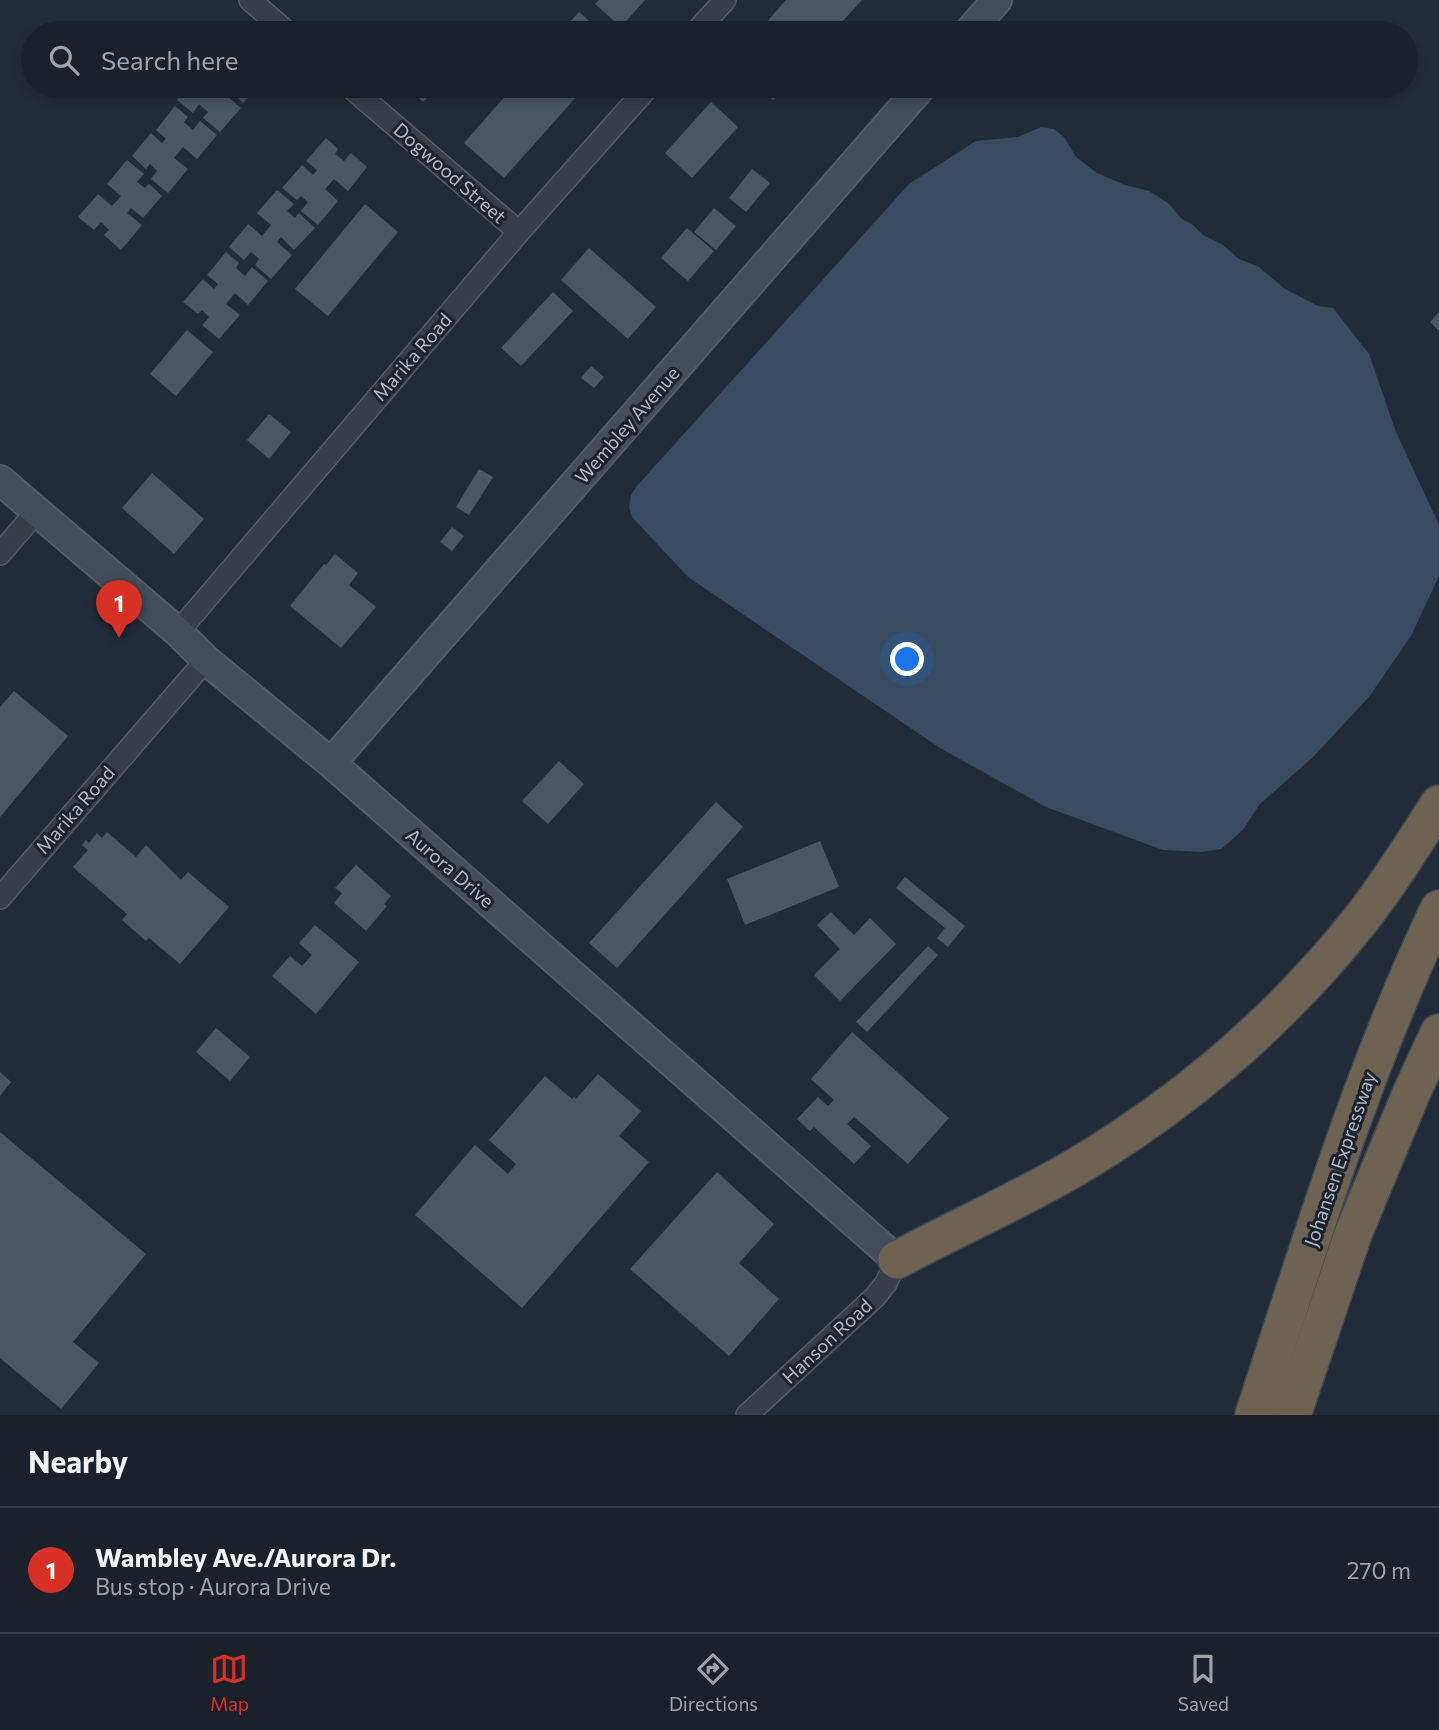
<!DOCTYPE html>
<meta charset="utf-8">
<style>
body{margin:0;font-family:Commissioner,sans-serif;background:#272e36;color:#f1f3f6}
.you{position:absolute;left:908px;top:660px;width:24px;height:24px;margin:-18px;border:5px solid #fff;border-radius:50%;background:#1a73e8;box-shadow:0 0 0 10px #1a73e833}
.badge{display:grid;place-items:center;width:46px;height:46px;border-radius:50%;background:#d93025;color:#fff;font-size:23px;font-weight:700}
.pin{position:absolute;translate:-50% -58px;filter:drop-shadow(0 2px 4px #0008)}
.pin::after{content:'';position:absolute;top:37px;width:24px;height:21px;background:inherit;clip-path:polygon(0 0,100% 0,50% 100%)}
.list{margin:0;padding:0;list-style:none}
h2{display:flex;justify-content:space-between;align-items:center;height:91px;margin:0;padding:0 28px;font-size:30px}
h2 small{font-size:23px;font-weight:400;color:#9fa3a8}
.list li{display:grid;grid-template-columns:46px 1fr auto;gap:21px;align-items:center;box-sizing:border-box;height:126px;padding:0 28px;border-top:2px solid #383e47}
.list b{display:block;font-size:26px;white-space:nowrap}
.list p{margin:0;font-size:23px;white-space:nowrap;color:#9fa3a8}
.list em{font-size:23px;font-style:normal;color:#9fa3a8}
.icon{flex:none;width:38px;height:38px;fill:none;stroke:currentColor;stroke-width:2;stroke-linecap:round;stroke-linejoin:round}
.map{position:relative;flex:none;width:1439px;height:1415px;overflow:hidden}
.search{position:absolute;background:#1a212a;box-shadow:0 4px 10px #0003;left:21px;right:21px;top:21px;height:77px;display:flex;align-items:center;gap:18px;box-sizing:border-box;padding:0 24px;border-radius:38px;color:#9fa3a8;font-size:26px}
.sheet{height:217px;background:#1a212a}
nav{display:flex;justify-content:space-around;align-items:center;box-sizing:border-box;height:98px;border-top:2px solid #383e47;background:#1a212a;font-size:19px;color:#9fa3a8}
nav a{display:grid;justify-items:center;gap:4px}
nav .on{color:#d93025}
.map>svg:first-child{display:block}
</style>
<div class="map">
<svg width="1439" height="1415" viewBox="0 0 1439 1415">
<rect width="100%" height="100%" fill="#222c38"/>
<path fill="#384b60" d="M 1041,127 L 1054,129 L 1064,137 L 1076,157 L 1097,173 L 1125,185 L 1149,191 L 1168,203 L 1182,219 L 1193,225 L 1203,235 L 1223,245 L 1239,259 L 1259,267 L 1285,289 L 1318,306 L 1333,308 L 1369,354 L 1396,432 L 1439,525 L 1439,576 L 1411,636 L 1369,697 L 1313,757 L 1259,805 L 1243,830 L 1221,849 L 1202,852 L 1163,850 L 1046,807 L 940,748 L 688,577 L 632,517 L 629,507 L 631,495 L 636,487 L 909,184 L 976,141 L 1018,137 Z"/>
<g fill="#4a5763">
<path d="M 599,0 L 645,0 L 621,27 L 595,4 Z"/>
<path d="M 786,0 L 862,0 L 832,33 L 757,33 Z"/>
<path d="M 579,12 L 603,33 L 560,33 Z"/>
<path d="M 189,86 L 208,86 L 211,89 L 214,86 L 258,86 L 243,103 L 230,90 L 226,95 L 241,108 L 220,132 L 203,118 L 208,112 L 199,104 L 193,113 L 177,100 Z"/>
<path d="M 404,86 L 438,86 L 423,102 Z"/>
<path d="M 514,86 L 586,86 L 504,178 L 464,143 Z"/>
<path d="M 757,86 L 786,86 L 773,100 Z"/>
<path d="M 711,102 L 738,127 L 692,178 L 665,153 Z"/>
<path d="M 175,106 L 188,117 L 184,122 L 193,130 L 200,121 L 217,135 L 197,159 L 183,147 L 174,158 L 188,169 L 168,193 L 151,179 L 157,171 L 150,164 L 146,169 L 132,156 L 151,133 L 162,143 L 166,139 L 156,130 Z"/>
<path d="M 326,138 L 338,149 L 335,154 L 344,161 L 351,153 L 367,167 L 348,191 L 334,179 L 325,189 L 338,201 L 318,225 L 301,211 L 308,202 L 301,196 L 297,200 L 282,188 L 302,165 L 313,175 L 317,170 L 306,161 Z"/>
<path d="M 127,160 L 144,174 L 137,182 L 145,188 L 149,184 L 162,196 L 143,218 L 131,208 L 127,213 L 142,225 L 121,250 L 104,235 L 109,230 L 101,222 L 94,230 L 78,217 L 98,194 L 112,206 L 121,196 L 107,184 Z"/>
<path d="M 752,169 L 770,183 L 746,212 L 729,198 Z"/>
<path d="M 277,190 L 294,204 L 287,211 L 295,218 L 299,213 L 315,228 L 294,250 L 281,237 L 277,242 L 292,255 L 271,279 L 255,265 L 259,259 L 251,252 L 244,260 L 229,247 L 248,224 L 262,236 L 271,225 L 257,213 Z"/>
<path d="M 365,204 L 398,232 L 328,316 L 295,289 Z"/>
<path d="M 714,208 L 736,226 L 716,250 L 694,232 Z"/>
<path d="M 687,228 L 714,251 L 688,281 L 661,258 Z"/>
<path d="M 589,248 L 656,307 L 628,339 L 561,280 Z"/>
<path d="M 226,252 L 239,263 L 236,268 L 245,276 L 252,267 L 268,281 L 248,305 L 235,293 L 226,304 L 240,315 L 219,339 L 202,325 L 209,317 L 202,310 L 198,314 L 183,302 L 203,279 L 214,289 L 218,284 L 207,275 Z"/>
<path d="M 553,292 L 573,311 L 521,366 L 501,348 Z"/>
<path d="M 1439,312 L 1439,331 L 1430,322 Z"/>
<path d="M 187,330 L 213,352 L 176,396 L 150,374 Z"/>
<path d="M 591,366 L 604,377 L 594,388 L 581,378 Z"/>
<path d="M 269,414 L 291,432 L 269,459 L 247,440 Z"/>
<path d="M 479,469 L 493,477 L 469,515 L 456,507 Z"/>
<path d="M 152,473 L 204,519 L 174,554 L 122,508 Z"/>
<path d="M 452,527 L 464,536 L 452,551 L 440,542 Z"/>
<path d="M 335,554 L 358,573 L 349,585 L 376,607 L 341,648 L 290,606 L 324,564 L 326,565 Z"/>
<path d="M 14,691 L 68,736 L 0,817 L 0,707 Z"/>
<path d="M 559,761 L 584,784 L 548,824 L 522,801 Z"/>
<path d="M 716,802 L 743,827 L 617,968 L 589,943 Z"/>
<path d="M 107,832 L 136,857 L 146,845 L 181,880 L 188,872 L 229,907 L 180,964 L 149,938 L 146,941 L 122,920 L 127,914 L 73,867 L 88,850 L 82,845 L 86,840 L 89,843 L 97,833 L 102,838 Z"/>
<path d="M 820,841 L 839,887 L 745,925 L 727,879 Z"/>
<path d="M 356,865 L 391,896 L 384,904 L 387,906 L 366,931 L 334,903 L 342,893 L 335,888 Z"/>
<path d="M 905,877 L 965,926 L 948,947 L 937,938 L 945,928 L 896,888 Z"/>
<path d="M 831,912 L 854,935 L 870,918 L 896,944 L 840,1001 L 814,975 L 840,949 L 817,925 Z"/>
<path d="M 315,925 L 359,962 L 316,1014 L 272,976 L 290,956 L 302,966 L 312,955 L 299,943 Z"/>
<path d="M 928,946 L 938,955 L 867,1032 L 856,1022 Z"/>
<path d="M 216,1028 L 250,1057 L 230,1081 L 196,1052 Z"/>
<path d="M 852,1032 L 949,1118 L 908,1164 L 854,1117 L 847,1124 L 871,1146 L 854,1164 L 814,1127 L 810,1131 L 797,1119 L 818,1097 L 828,1106 L 834,1100 L 811,1079 Z"/>
<path d="M 0,1072 L 11,1082 L 0,1096 Z"/>
<path d="M 598,1074 L 641,1111 L 619,1136 L 649,1162 L 522,1308 L 415,1215 L 475,1145 L 508,1174 L 516,1164 L 489,1140 L 545,1076 L 572,1099 L 574,1097 L 576,1099 Z"/>
<path d="M 0,1132 L 146,1254 L 73,1342 L 99,1363 L 61,1409 L 0,1358 Z"/>
<path d="M 717,1172 L 774,1224 L 739,1263 L 779,1299 L 729,1356 L 630,1269 Z"/>
</g>
<g fill="none" stroke-linecap="round" stroke-linejoin="round">
<g stroke="#535c66" stroke-width="24">
<g id="street">
<path d="M 250,0 L 288,33"/>
<path d="M 695,33 L 725,0"/>
<path d="M 349,86 L 519,232"/>
<path d="M 0,554 L 37,511"/>
<path d="M 178,632 L 519,232 L 649,86"/>
<path d="M 0,898 L 206,660"/>
<path d="M 747,1415 L 875,1297 L 886,1283 L 897,1260"/>
</g>
</g>
<g stroke="#535c66" stroke-width="32">
<g id="secondary">
<path d="M 968,33 L 997,0"/>
<path d="M 0,480 L 178,632 L 206,660 L 331,763 L 897,1260"/>
<path d="M 331,763 L 922,86"/>
</g>
</g>
<g stroke="#404953" stroke-width="40">
<g id="highway">
<path d="M 897,1260 C 956,1228 1018,1201 1076,1167 C 1185,1102 1283,1018 1362,918 C 1390,882 1415,842 1439,804"/>
<path d="M 1254,1415 C 1310,1244 1362,1071 1439,909"/>
<path d="M 1292,1415 L 1353,1234 L 1411,1094 L 1439,1033"/>
</g>
</g>
<use href="#street" stroke="#363e48" stroke-width="21"/>
<use href="#secondary" stroke="#444e5b" stroke-width="28"/>
<use href="#highway" stroke="#6e6253" stroke-width="37"/>
</g>
<g text-anchor="middle" stroke-width="6" stroke-linejoin="round" paint-order="stroke">
<g font-size="19" fill="#b0b9c4" stroke="#1b232d">
<text transform="translate(450 173) rotate(41)" y="7">Dogwood Street</text>
<text transform="translate(412 357) rotate(-49)" y="7">Marika Road</text>
<text transform="translate(627 425) rotate(-49)" y="7">Wembley Avenue</text>
<text transform="translate(75 810) rotate(-49)" y="7">Marika Road</text>
<text transform="translate(450 868) rotate(41)" y="7">Aurora Drive</text>
<text transform="translate(1340 1159) rotate(-71)" y="7">Johansen Expressway</text>
<text transform="translate(827 1341) rotate(-43)" y="7">Hanson Road</text>
</g>
</g>
</svg>
<div class="you"></div>
<div class="pin badge" style="left:119px;top:638px">1</div>
<div class="search"><svg class="icon" aria-label="search" viewBox="0 0 24 24"><circle cx="10" cy="10" r="6"/><path d="M15 15l6 6"/></svg>Search here</div>
</div>
<section class="sheet">
<h2>Nearby<small></small></h2>
<ul class="list">
<li><span class="badge">1</span><div><b>Wambley Ave./Aurora Dr.</b><p>Bus stop · Aurora Drive</p></div><em>270 m</em></li>
</ul>
</section>
<nav>
<a class="on"><svg class="icon" aria-label="map" viewBox="0 0 24 24"><path d="M3 6l6-2 6 2 6-2v14l-6 2-6-2-6 2zM9 4v14M15 6v14"/></svg>Map</a>
<a><svg class="icon" aria-label="directions" viewBox="0 0 24 24"><path d="M12 3l9 9-9 9-9-9zM9 14v-3h6M13 9l2 2-2 2"/></svg>Directions</a>
<a><svg class="icon" aria-label="saved" viewBox="0 0 24 24"><path d="M7 4h10v16l-5-4-5 4z"/></svg>Saved</a>
</nav>
